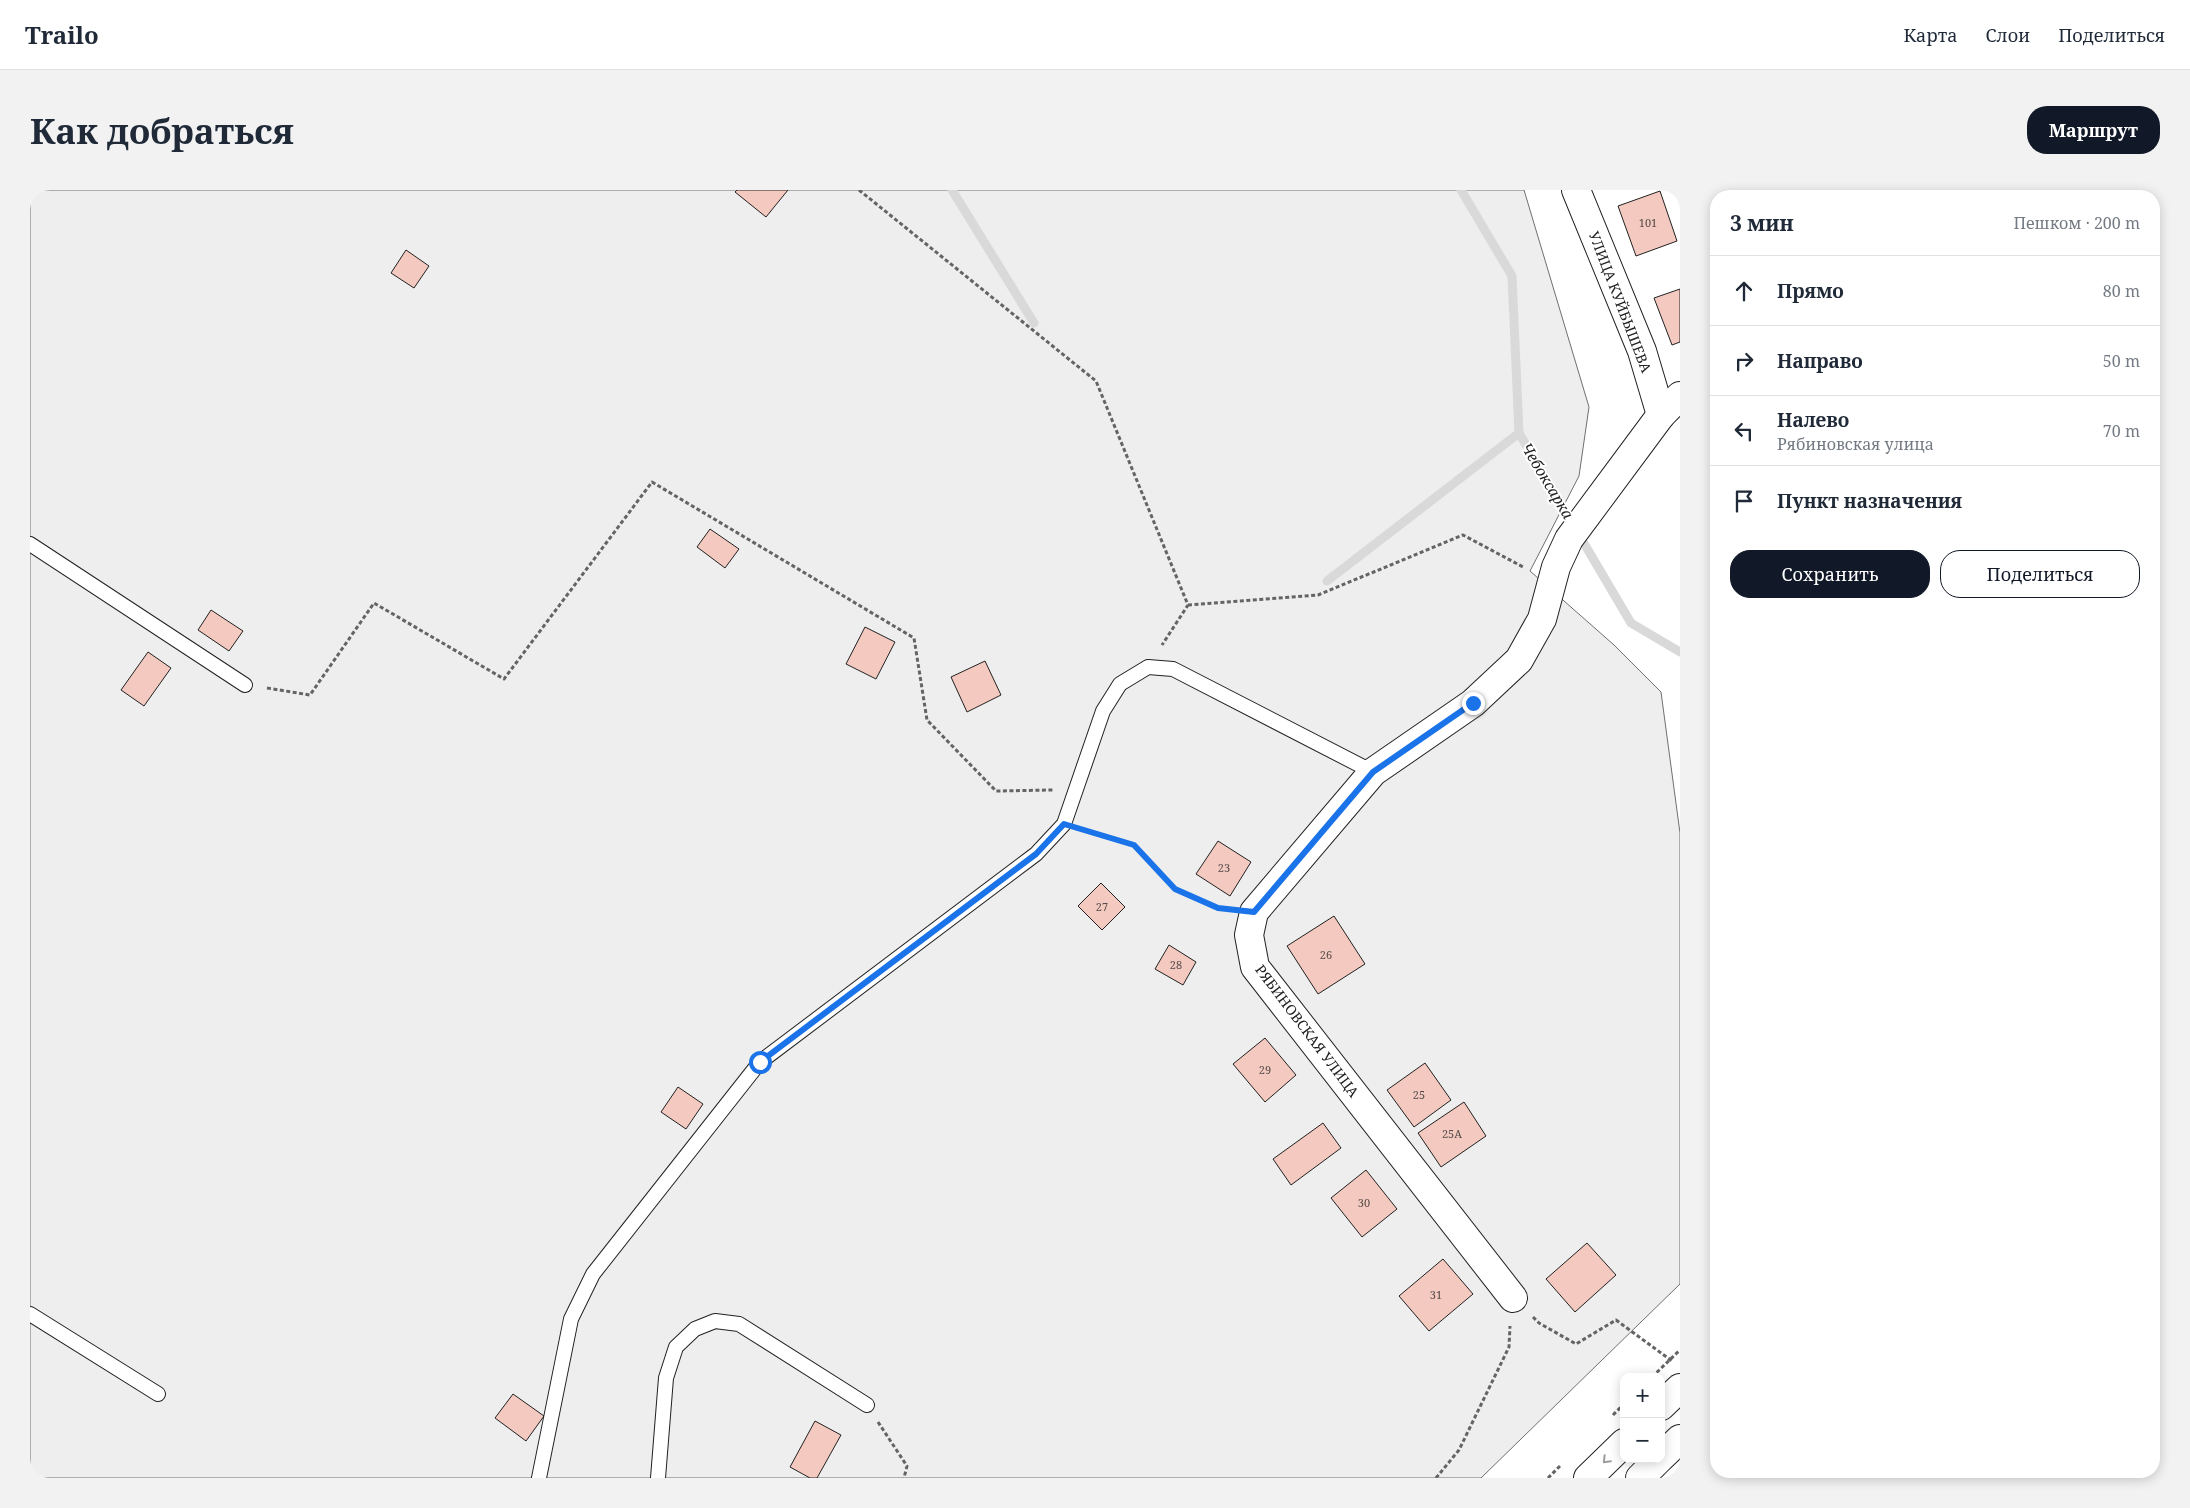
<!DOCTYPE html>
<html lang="ru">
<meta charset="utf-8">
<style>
body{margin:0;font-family:"Noto Serif",serif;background:#f2f2f3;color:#1f2937}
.controls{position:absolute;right:15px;bottom:15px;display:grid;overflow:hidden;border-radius:10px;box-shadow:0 2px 12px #0003}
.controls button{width:45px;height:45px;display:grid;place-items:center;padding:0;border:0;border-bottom:1px solid #e0e1e3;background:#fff;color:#1f2937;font:25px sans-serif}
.stop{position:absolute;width:15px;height:15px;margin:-11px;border:4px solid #1a73e8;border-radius:50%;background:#fff}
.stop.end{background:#1a73e8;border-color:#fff;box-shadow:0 1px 5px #0008}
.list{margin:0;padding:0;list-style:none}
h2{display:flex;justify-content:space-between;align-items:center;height:65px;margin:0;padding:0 20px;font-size:21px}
h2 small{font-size:16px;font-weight:400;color:#747a83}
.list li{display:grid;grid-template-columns:32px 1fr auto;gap:15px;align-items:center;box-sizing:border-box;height:70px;padding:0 20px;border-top:1px solid #e0e1e3}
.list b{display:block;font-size:19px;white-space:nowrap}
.list p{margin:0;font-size:16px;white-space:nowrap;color:#747a83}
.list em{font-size:16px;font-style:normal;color:#747a83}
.actions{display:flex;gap:10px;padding:15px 20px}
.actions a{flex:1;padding:11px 0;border:1px solid #111827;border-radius:20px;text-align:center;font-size:18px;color:#111827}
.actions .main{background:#111827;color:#fff}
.icon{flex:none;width:28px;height:28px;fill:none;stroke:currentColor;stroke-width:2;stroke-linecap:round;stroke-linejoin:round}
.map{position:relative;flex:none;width:1650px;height:1288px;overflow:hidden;border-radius:20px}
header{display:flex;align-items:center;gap:30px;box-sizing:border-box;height:70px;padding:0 25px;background:#fff;border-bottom:1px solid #e0e1e3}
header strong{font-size:24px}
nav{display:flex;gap:28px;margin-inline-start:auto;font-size:18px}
.intro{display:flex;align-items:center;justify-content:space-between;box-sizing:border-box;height:120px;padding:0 30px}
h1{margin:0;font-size:35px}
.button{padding:12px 22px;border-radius:20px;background:#111827;color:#fff;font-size:18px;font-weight:700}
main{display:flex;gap:30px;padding:0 30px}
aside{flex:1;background:#fff;border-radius:20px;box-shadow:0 2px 12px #0003}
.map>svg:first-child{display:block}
</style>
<header>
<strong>Trailo</strong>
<nav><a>Карта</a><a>Слои</a><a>Поделиться</a></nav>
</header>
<div class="intro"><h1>Как добраться</h1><a class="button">Маршрут</a></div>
<main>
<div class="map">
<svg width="1650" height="1288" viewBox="0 0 1650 1288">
<rect width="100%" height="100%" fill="#fff"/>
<path fill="#eee" stroke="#6f6f6f" d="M 0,0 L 1494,0 L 1559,217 L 1549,286 L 1500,381 L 1584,455 L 1631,502 L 1650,643 L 1650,1094 L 1451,1288 L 0,1288 Z"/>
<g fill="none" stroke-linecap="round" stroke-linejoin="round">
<g stroke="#d9d9d9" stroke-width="9">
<path d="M 922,0 L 1004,133"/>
<path d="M 1431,0 L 1482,86 L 1489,243 L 1601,433 L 1650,462"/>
<path d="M 1297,391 L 1489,243"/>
</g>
</g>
<g fill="#f3c9c0" stroke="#222">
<path d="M 707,0 L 758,0 L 736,27 L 705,2 Z"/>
<path d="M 1630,1 L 1647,51 L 1606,66 L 1588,16 Z"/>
<path d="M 376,60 L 399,76 L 384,98 L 361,83 Z"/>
<path d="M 1650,99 L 1650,152 L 1642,155 L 1624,108 Z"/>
<path d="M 680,339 L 709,359 L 695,378 L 667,357 Z"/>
<path d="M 181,420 L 213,441 L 199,461 L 168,440 Z"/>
<path d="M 835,437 L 865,452 L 846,489 L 816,474 Z"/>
<path d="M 118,462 L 141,478 L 114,516 L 91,500 Z"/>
<path d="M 955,471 L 971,505 L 937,522 L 921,487 Z"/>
<path d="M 1188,651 L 1221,672 L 1200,706 L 1166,684 Z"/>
<path d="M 1071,693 L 1095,717 L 1072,740 L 1048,716 Z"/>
<path d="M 1304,726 L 1335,774 L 1288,804 L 1257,756 Z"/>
<path d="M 1139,755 L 1166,772 L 1153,795 L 1125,779 Z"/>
<path d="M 1235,848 L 1266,885 L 1235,912 L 1203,874 Z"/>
<path d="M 1395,873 L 1421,910 L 1384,937 L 1357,900 Z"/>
<path d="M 648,897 L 673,914 L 656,939 L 631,922 Z"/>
<path d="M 1434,912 L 1456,946 L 1411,977 L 1388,943 Z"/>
<path d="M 1293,933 L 1311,958 L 1261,995 L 1243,969 Z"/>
<path d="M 1336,980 L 1367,1019 L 1332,1047 L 1301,1008 Z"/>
<path d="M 1557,1053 L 1586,1085 L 1545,1122 L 1516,1089 Z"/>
<path d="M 1413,1069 L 1443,1104 L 1399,1141 L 1369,1106 Z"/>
<path d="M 483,1204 L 514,1226 L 496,1251 L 465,1228 Z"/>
<path d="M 785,1231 L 811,1245 L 787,1288 L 780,1288 L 760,1277 Z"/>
</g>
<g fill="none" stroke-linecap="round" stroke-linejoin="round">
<g stroke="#222" stroke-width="16">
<g id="service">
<path d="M 0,354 L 215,495"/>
<path d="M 0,1124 L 128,1204"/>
<path d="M 509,1288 L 541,1129 L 563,1084 L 730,872 L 1006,664 L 1034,634 L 1073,521 L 1090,494 L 1118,477 L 1143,479 L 1343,582"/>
<path d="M 628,1288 L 636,1188 L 646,1157 L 665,1139 L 685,1131 L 709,1134 L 837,1215"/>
</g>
</g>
<g stroke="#222" stroke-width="30">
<g id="minor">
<path d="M 1546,0 L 1612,161 L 1631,225"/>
<path d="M 1483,1108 L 1225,777 L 1219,745 L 1224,722 L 1343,582 L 1443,513 L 1489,470 L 1512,429 L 1526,377 L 1539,349 L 1631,225 L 1650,206"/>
</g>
</g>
<g stroke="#222" stroke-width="30">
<g id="primary">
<path d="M 1631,1216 L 1650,1198"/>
<path d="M 1631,1267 L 1650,1249"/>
<path d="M 1558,1288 L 1594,1253"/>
<path d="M 1610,1288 L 1629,1269"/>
</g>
</g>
<g stroke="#646464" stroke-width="3" stroke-dasharray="4 2.5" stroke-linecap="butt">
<path d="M 829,0 L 1066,191 L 1158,415 L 1132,455"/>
<path d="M 1158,415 L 1288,405 L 1433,345 L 1495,378"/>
<path d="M 237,498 L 280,505 L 344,413 L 474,489 L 622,292 L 884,448 L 897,530 L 966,601 L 1023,600"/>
<path d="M 1057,641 L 1104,655 L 1145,699 L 1188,718 L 1195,719"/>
<path d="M 1503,1127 L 1509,1133 L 1546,1154 L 1586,1130 L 1642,1171"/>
<path d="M 1583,1225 L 1594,1214"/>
<path d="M 848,1232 L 877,1276 L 874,1288"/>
<path d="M 1406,1288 L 1429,1260 L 1479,1157 L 1480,1136"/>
<path d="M 1518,1288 L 1530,1276"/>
</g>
<use href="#service" stroke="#fff" stroke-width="14"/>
<use href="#minor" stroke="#fff" stroke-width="28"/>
<use href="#primary" stroke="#fff" stroke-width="28"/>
<path stroke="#646464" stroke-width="3" stroke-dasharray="4 2.5" stroke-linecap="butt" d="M 1622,1187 L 1650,1160"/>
</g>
<defs><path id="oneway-chevron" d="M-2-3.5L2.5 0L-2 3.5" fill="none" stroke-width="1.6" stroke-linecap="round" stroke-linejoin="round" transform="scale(1.25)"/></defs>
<use stroke="#9c9c9c" href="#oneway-chevron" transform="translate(1576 1270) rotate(135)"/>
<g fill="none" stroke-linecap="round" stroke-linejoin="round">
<path stroke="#1a73e8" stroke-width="6" d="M 730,872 L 1006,664 L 1034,634 L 1104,655 L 1145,699 L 1188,718 L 1224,722 L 1343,582 L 1443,513"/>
</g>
<g text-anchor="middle" stroke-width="4" stroke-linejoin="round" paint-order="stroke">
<g font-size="11" fill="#564c4a">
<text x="1618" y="37">101</text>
<text x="1194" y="682">23</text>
<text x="1072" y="721">27</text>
<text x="1296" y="769">26</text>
<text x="1146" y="779">28</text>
<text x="1235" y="884">29</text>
<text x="1389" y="909">25</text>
<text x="1422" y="948">25А</text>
<text x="1334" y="1017">30</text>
<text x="1406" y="1109">31</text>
</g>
<g font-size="14" fill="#222" stroke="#fff">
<text transform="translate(1590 112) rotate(69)" y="5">УЛИЦА КУЙБЫШЕВА</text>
<text transform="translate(1277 841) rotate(53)" y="5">РЯБИНОВСКАЯ УЛИЦА</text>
</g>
<g font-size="15" font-style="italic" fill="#222" stroke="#fff">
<text transform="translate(1517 291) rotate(59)" y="5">Чебоксарка</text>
</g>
</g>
</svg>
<div class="controls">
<button>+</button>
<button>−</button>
</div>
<div class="stop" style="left:730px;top:872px"></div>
<div class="stop end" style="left:1443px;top:513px"></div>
</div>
<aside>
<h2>3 мин<small>Пешком · 200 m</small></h2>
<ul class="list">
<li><svg class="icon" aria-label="ahead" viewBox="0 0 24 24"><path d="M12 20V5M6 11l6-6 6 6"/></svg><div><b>Прямо</b></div><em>80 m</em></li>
<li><svg class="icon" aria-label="right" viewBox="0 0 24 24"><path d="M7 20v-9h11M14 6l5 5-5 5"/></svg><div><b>Направо</b></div><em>50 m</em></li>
<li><svg class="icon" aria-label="left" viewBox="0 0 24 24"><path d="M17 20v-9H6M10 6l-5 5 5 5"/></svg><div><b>Налево</b><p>Рябиновская улица</p></div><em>70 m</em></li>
<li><svg class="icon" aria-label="arrive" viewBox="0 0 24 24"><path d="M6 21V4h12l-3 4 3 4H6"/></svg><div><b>Пункт назначения</b></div></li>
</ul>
<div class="actions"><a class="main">Сохранить</a><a>Поделиться</a></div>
</aside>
</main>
